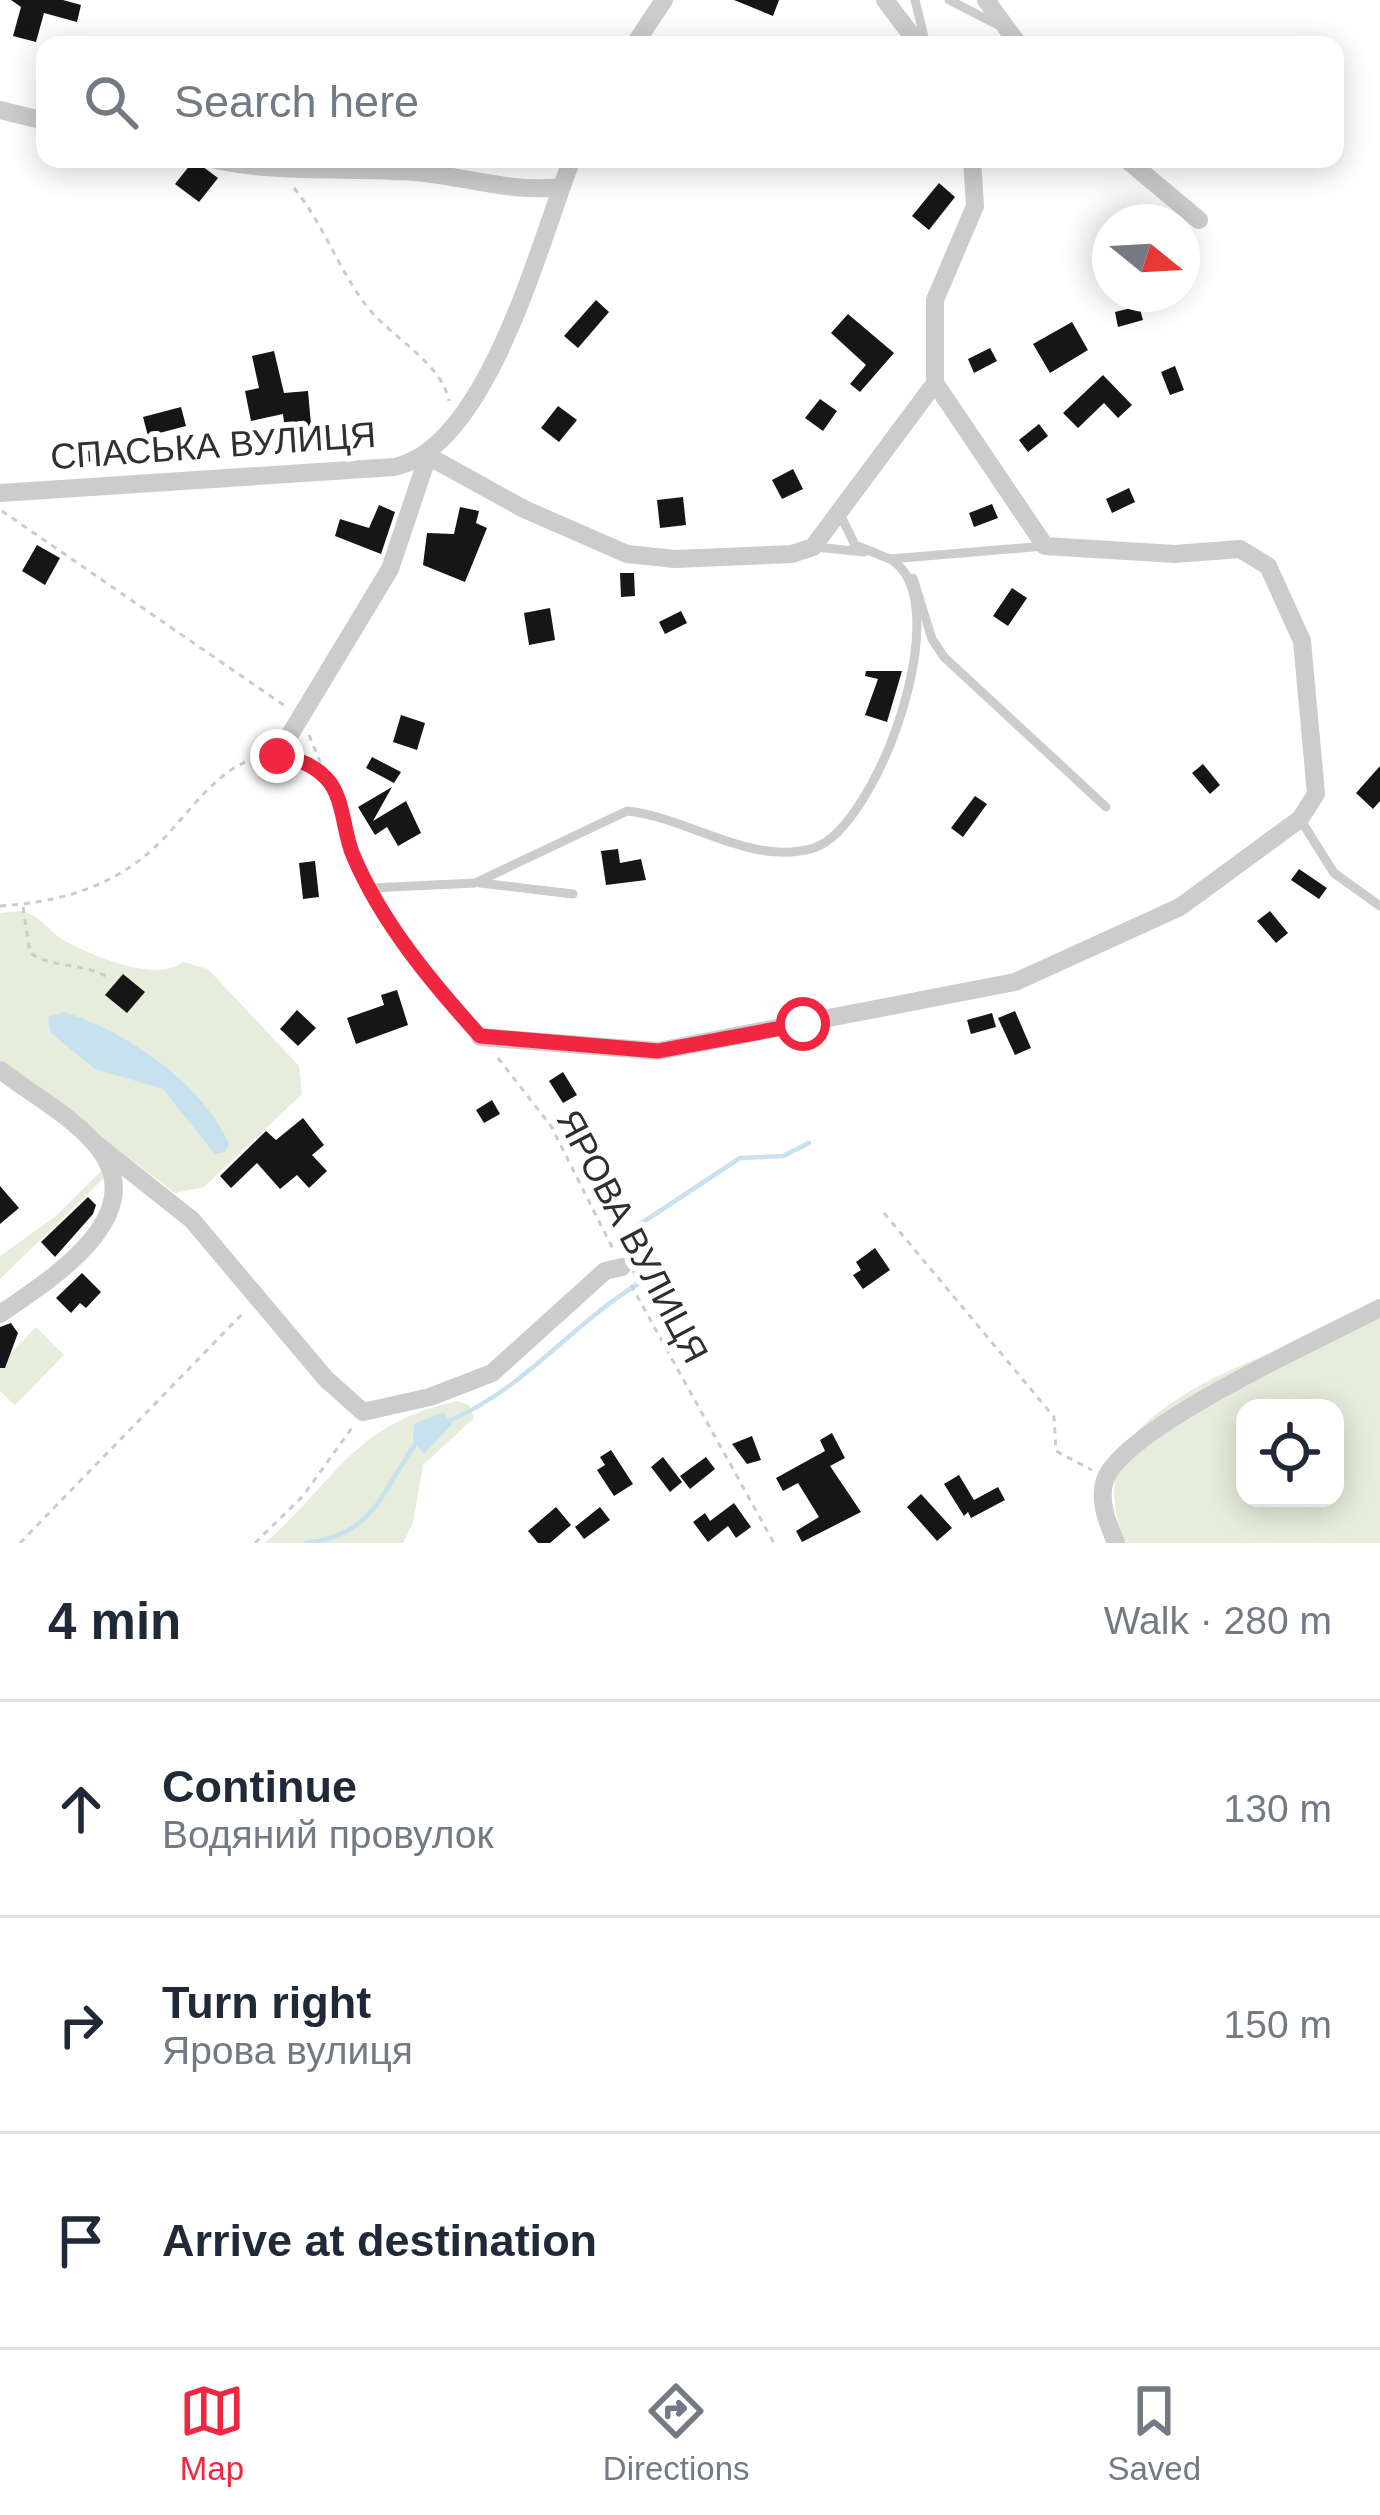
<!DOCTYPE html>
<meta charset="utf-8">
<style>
body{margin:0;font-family:Arial,sans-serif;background:#f6f6f7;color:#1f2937}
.controls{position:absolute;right:36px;bottom:36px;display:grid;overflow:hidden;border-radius:24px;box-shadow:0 6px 30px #0003}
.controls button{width:108px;height:108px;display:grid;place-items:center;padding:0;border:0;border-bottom:3px solid #e0e1e3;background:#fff;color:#1f2937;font:60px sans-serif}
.compass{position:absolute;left:1092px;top:204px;width:108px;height:108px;border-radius:50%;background:#fff;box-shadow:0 6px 30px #0003;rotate:108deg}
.stop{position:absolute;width:36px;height:36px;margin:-27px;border:9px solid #f12741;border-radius:50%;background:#fff}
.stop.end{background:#f12741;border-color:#fff;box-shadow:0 3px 12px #0008}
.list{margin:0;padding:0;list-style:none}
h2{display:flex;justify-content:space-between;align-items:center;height:156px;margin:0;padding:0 48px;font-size:51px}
h2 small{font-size:39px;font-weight:400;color:#747a83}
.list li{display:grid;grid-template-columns:78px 1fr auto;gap:36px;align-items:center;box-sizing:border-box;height:216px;padding:0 48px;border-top:3px solid #e0e1e3}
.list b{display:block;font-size:45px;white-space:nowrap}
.list p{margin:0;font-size:39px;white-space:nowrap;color:#747a83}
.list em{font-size:39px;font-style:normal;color:#747a83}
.icon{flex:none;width:66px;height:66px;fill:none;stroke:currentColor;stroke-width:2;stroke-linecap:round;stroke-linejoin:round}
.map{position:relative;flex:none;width:1380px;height:1543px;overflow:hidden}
.search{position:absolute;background:#fff;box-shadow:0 6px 30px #0003;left:36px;right:36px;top:36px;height:132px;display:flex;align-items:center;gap:30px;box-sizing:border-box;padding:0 42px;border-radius:24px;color:#747a83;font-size:45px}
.sheet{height:804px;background:#fff}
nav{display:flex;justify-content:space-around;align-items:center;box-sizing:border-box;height:168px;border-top:3px solid #e0e1e3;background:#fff;font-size:33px;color:#747a83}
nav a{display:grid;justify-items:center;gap:6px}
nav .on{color:#f12741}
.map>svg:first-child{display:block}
</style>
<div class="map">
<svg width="1380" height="1543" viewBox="0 0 1380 1543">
<rect width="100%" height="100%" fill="#fff"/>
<g fill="#e6eddc" fill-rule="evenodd">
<path d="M 22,911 C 43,917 49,933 67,942 C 96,957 156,983 183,962 L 208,969 L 299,1066 L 302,1094 L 204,1187 L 175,1193 L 0,1060 L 0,913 Z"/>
<path d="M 102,1170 L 103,1179 L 0,1279 L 0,1256 L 56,1216 Z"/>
<path d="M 1380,1312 L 1380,1543 L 1125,1543 C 1111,1512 1108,1464 1132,1437 C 1192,1371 1300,1345 1380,1312 ZM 1245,1408 L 1335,1408 L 1335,1498 L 1245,1498 Z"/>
<path d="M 36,1327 L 64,1355 L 15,1405 L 0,1391 L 0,1364 Z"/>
<path d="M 458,1401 L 469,1405 L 474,1418 L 423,1465 L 413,1523 L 403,1543 L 265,1543 C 338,1479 354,1423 458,1401 Z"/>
</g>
<g fill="#c8e1ee">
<path d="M 64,1012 C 126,1031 203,1084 229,1144 L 225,1152 L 215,1154 L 163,1089 L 95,1069 L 51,1033 L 48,1017 Z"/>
<path d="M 443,1412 L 452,1424 L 424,1454 L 413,1440 L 414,1424 Z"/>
</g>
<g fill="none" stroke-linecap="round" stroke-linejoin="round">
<g stroke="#c8e1ee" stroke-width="4.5">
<path d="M 451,1420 C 525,1388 571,1325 638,1284 L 628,1251 L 634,1228 L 740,1158 L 783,1156 L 809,1143"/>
<path d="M 306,1543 C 375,1535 381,1492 416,1443"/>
</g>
</g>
<g fill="#161616">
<path d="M 11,0 L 63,0 L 81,5 L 77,22 L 44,13 L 36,42 L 13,36 L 21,7 Z"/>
<path d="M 734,0 L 779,0 L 773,16 Z"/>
<path d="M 194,160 L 218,178 L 199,202 L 175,184 Z"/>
<path d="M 939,183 L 955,197 L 929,230 L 912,216 Z"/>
<path d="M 596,300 L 609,312 L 578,348 L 564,336 Z"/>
<path d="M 1139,306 L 1143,320 L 1118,327 L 1115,312 Z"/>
<path d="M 848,314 L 894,353 L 860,392 L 850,384 L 866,365 L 831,333 Z"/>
<path d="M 1072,322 L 1088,350 L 1050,373 L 1033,344 Z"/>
<path d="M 990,348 L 997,361 L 974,373 L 968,359 Z"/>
<path d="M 274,351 L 284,393 L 308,391 L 312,436 L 286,439 L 283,414 L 251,421 L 245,391 L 259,388 L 252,356 Z"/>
<path d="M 1175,366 L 1184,390 L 1170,395 L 1161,372 Z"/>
<path d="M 1103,375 L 1132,405 L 1118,418 L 1104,403 L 1078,428 L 1063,413 Z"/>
<path d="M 820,399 L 837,411 L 823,431 L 805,418 Z"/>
<path d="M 558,406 L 577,420 L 559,442 L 541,428 Z"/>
<path d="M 181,407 L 186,426 L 148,436 L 143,417 Z"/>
<path d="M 1039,424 L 1048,436 L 1028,452 L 1019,440 Z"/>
<path d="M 102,442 L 104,460 L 86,462 L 84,444 Z"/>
<path d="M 793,469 L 803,489 L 782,499 L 772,480 Z"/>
<path d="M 1129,488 L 1135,502 L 1112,513 L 1106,499 Z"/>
<path d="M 683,497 L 686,525 L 660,528 L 657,500 Z"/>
<path d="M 992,504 L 998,518 L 974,527 L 969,513 Z"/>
<path d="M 379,505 L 395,512 L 381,554 L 335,536 L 340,519 L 369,528 Z"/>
<path d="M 460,507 L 479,511 L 476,523 L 487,528 L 465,582 L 423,565 L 427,533 L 454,534 Z"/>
<path d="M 37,545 L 60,558 L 45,585 L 22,571 Z"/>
<path d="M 620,573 L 634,573 L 635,596 L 621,597 Z"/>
<path d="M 1012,588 L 1027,598 L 1008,626 L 993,616 Z"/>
<path d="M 550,608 L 555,640 L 529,645 L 524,613 Z"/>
<path d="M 681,611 L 687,623 L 665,634 L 659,622 Z"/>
<path d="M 866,671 L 902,671 L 887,722 L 865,715 L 878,679 L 865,676 Z"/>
<path d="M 401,715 L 425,723 L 417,750 L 393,742 Z"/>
<path d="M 372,757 L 401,772 L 394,783 L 366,768 Z"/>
<path d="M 1203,764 L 1220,785 L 1210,794 L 1192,773 Z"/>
<path d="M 1380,766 L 1380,801 L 1373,809 L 1356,793 Z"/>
<path d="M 392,787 L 373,821 L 406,801 L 421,833 L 398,846 L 387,827 L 375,835 L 358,807 Z"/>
<path d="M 975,796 L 987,804 L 963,837 L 951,828 Z"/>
<path d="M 618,849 L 620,863 L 641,859 L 646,880 L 606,885 L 601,851 Z"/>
<path d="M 315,861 L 319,897 L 303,899 L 299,863 Z"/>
<path d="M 1299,869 L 1327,888 L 1319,899 L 1291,880 Z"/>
<path d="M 1270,911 L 1288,933 L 1276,943 L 1257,921 Z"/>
<path d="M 123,974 L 145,992 L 127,1013 L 105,995 Z"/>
<path d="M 397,990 L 408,1025 L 356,1044 L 347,1018 L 384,1005 L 381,995 Z"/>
<path d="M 297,1010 L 316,1028 L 298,1046 L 280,1029 Z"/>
<path d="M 1015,1011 L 1031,1048 L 1015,1055 L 998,1018 Z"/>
<path d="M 992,1013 L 996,1027 L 971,1034 L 967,1020 Z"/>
<path d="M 563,1072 L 577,1095 L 563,1103 L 549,1081 Z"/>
<path d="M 492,1100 L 500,1114 L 484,1123 L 476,1110 Z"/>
<path d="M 303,1118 L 324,1145 L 312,1155 L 327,1171 L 309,1188 L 297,1175 L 280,1189 L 257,1163 L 231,1188 L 220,1176 L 266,1131 L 276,1140 Z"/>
<path d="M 0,1186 L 19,1208 L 0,1224 Z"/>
<path d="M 88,1197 L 96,1205 L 93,1214 L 55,1257 L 41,1242 Z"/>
<path d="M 875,1248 L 890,1270 L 863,1289 L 853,1275 L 861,1270 L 856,1262 Z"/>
<path d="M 82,1273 L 101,1292 L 86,1308 L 80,1303 L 71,1313 L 56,1298 Z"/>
<path d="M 11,1323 L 18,1333 L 5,1368 L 0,1368 L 0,1327 Z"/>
<path d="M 832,1433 L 845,1458 L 830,1466 L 861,1512 L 802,1542 L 796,1531 L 819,1517 L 798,1483 L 783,1491 L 776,1478 L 825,1451 L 820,1440 Z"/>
<path d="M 752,1436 L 761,1460 L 747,1464 L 732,1444 Z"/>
<path d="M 611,1450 L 633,1484 L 614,1496 L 597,1470 L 605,1465 L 600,1457 Z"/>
<path d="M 663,1457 L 682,1482 L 670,1492 L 651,1467 Z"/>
<path d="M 706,1457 L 715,1469 L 690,1489 L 680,1476 Z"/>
<path d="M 959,1475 L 974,1500 L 998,1487 L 1005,1500 L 971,1518 L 968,1512 L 964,1516 L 944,1484 Z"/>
<path d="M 921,1494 L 952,1528 L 937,1541 L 907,1507 Z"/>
<path d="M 734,1503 L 751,1527 L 736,1538 L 728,1526 L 708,1542 L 693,1522 L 705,1513 L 710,1521 Z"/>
<path d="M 556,1507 L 571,1525 L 550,1543 L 538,1543 L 528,1531 Z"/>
<path d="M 600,1507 L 610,1520 L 584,1539 L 575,1527 Z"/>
</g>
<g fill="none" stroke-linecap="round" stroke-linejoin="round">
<g stroke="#ccc" stroke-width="3" stroke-dasharray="6 6" stroke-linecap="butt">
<path d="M 294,188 C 325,226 339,272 369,309 C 393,338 442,364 449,401"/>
<path d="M 2,511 L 285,706"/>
<path d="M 309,735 L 326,776"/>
<path d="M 293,759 C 347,777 341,834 365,877"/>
<path d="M 379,901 L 435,987 L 468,1024"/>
<path d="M 0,906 C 58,902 111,888 154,848 C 187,818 214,768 260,757"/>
<path d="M 23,907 L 30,953 C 56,970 84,961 110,979"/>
<path d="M 498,1058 L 551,1126 L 613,1249"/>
<path d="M 884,1213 L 1054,1417 L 1056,1451 L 1092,1470"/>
<path d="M 631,1285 L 774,1543"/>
<path d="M 20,1543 L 244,1312"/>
<path d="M 255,1543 L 303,1496 L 354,1425"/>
</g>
<g stroke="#ccc" stroke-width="9">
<path d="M 915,0 L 926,45"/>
<path d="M 949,0 L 998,25"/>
<path d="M 840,514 L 855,545 L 890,559 L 1045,546"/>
<path d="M 815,547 L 864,552"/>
<path d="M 913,578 L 932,639 L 944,657 L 1106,807"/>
<path d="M 1300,819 L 1334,873 L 1380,906"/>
<path d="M 480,883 L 573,894"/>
<path d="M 372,888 L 475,883 L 627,811 C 688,817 751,867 814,848 C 878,827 960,598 890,559"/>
</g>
<g stroke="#ccc" stroke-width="18">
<path d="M 885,0 L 919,45"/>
<path d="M 986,0 L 1019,45"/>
<path d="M 634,45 L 664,0"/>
<path d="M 0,110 L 45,121"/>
<path d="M 211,159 C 279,174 346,167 414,172 C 465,176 510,193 561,187"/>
<path d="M 1126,159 L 1199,220"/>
<path d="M 0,493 L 394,467 C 488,448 540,240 572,159"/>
<path d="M 277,756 L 390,569 L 428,456 L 524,509 L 627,554 L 675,559 L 792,554 L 813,547 L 935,383 L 935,300 L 975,206 L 972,159"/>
<path d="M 480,1037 L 658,1051 L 1015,982 L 1180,907 L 1300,819 L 1316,794 L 1302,641 L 1268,566 L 1240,549 L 1175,554 L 1045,546 L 935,383"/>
<path d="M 0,1070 C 30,1093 72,1116 96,1145 C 155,1215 51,1279 0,1314"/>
<path d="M 95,1143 L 192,1220 L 326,1379 L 363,1412 L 430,1397 L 492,1373 L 605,1271 L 622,1267"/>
<path d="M 1116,1543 C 1108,1524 1098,1501 1105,1480 C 1124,1427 1324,1337 1380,1308"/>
</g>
</g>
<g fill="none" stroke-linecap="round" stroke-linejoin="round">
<path stroke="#f12741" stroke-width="15" d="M 277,756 C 295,758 313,764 326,778 C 344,796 343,832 353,855 C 381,922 432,983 480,1036 L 658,1051 L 803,1024"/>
</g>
<g text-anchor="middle" stroke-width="12" stroke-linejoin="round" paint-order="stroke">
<g font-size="36" fill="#2f2f2f" stroke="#fff">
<text transform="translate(213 445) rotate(-4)" y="13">СПАСЬКА ВУЛИЦЯ</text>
<text transform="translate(633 1236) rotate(62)" y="13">ЯРОВА ВУЛИЦЯ</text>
</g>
</g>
</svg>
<div class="controls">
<button><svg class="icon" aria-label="locate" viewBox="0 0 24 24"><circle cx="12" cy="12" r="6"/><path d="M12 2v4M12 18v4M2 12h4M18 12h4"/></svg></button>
</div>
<svg class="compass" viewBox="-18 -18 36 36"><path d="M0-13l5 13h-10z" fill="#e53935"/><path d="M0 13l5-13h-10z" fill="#747a83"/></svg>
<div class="stop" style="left:803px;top:1024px"></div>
<div class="stop end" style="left:277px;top:756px"></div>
<div class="search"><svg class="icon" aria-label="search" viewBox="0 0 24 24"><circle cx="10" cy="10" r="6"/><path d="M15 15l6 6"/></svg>Search here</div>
</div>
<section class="sheet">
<h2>4 min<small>Walk · 280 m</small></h2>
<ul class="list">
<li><svg class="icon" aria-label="ahead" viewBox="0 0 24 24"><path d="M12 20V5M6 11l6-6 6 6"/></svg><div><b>Continue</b><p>Водяний провулок</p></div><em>130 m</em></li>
<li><svg class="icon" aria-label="right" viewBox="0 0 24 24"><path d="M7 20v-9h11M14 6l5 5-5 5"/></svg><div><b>Turn right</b><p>Ярова вулиця</p></div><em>150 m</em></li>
<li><svg class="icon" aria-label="arrive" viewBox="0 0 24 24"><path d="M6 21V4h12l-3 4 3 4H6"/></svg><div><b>Arrive at destination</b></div></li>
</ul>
</section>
<nav>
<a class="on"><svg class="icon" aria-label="map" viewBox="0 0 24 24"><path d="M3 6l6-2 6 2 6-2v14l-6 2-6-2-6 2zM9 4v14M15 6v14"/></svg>Map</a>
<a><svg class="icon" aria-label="directions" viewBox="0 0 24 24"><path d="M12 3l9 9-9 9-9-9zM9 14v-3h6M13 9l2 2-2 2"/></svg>Directions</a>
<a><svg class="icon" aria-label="saved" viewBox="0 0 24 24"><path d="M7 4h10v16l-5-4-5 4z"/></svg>Saved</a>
</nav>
